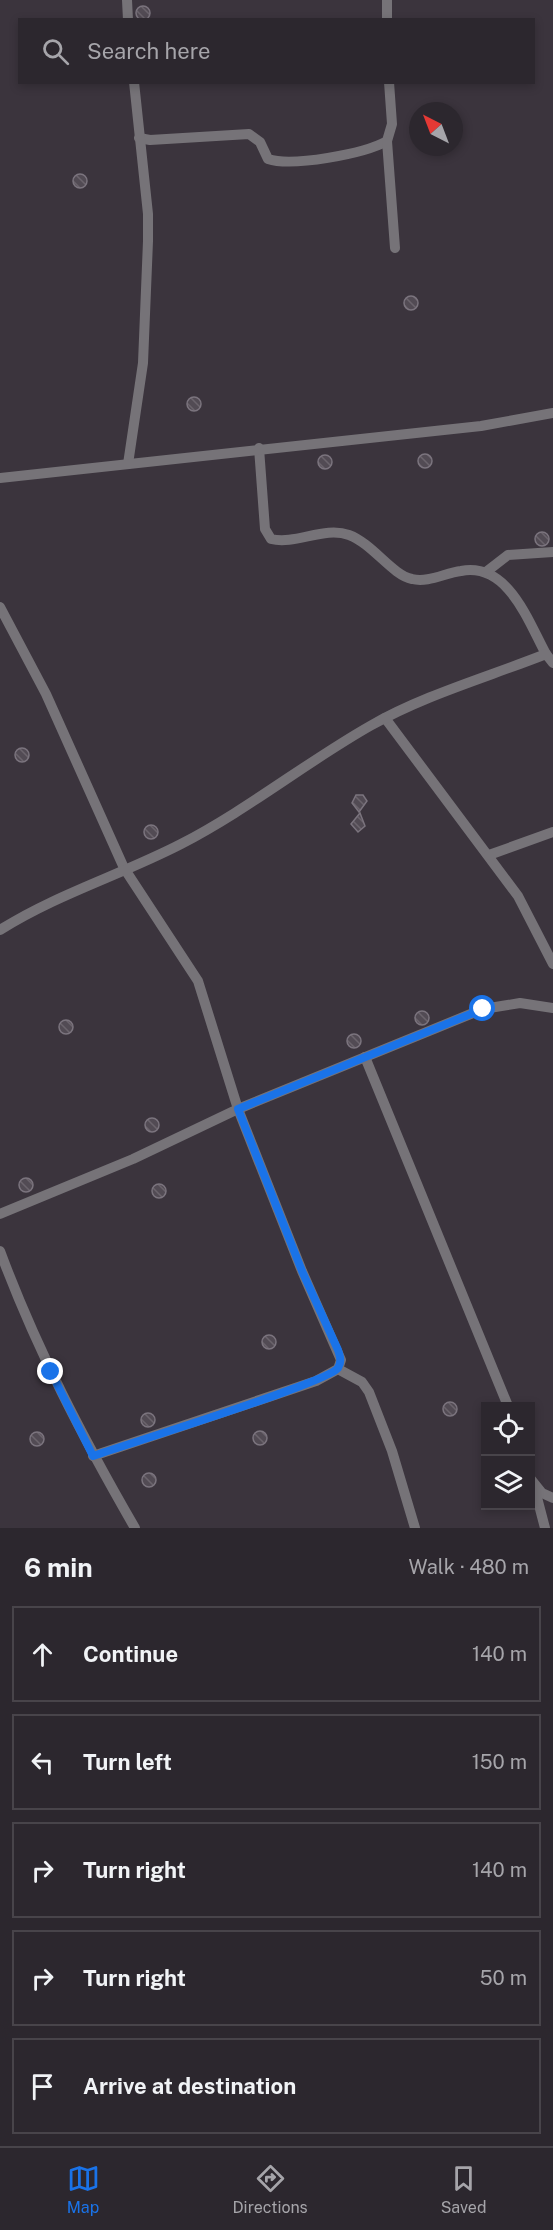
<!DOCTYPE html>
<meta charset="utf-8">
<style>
body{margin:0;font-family:"Public Sans",sans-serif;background:#38333a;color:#f1f3f6}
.controls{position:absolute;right:18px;bottom:18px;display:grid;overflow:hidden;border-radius:0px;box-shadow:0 3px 9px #0003}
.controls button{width:54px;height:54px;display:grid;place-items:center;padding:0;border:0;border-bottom:2px solid #48444a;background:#2c272e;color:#f1f3f6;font:30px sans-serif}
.compass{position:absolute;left:409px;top:102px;width:54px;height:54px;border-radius:50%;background:#2c272e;box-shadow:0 3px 9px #0003;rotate:318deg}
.stop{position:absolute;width:18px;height:18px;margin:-14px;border:4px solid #1a73e8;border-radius:50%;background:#fff}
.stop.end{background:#1a73e8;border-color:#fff;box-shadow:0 2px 6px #0008}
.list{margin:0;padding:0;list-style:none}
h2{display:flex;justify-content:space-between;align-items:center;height:78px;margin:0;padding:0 24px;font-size:26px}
h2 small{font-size:20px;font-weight:400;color:#a6a5aa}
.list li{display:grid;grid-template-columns:39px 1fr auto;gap:18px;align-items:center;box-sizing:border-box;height:96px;margin:0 12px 12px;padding:0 12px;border:2px solid #48444a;border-radius:0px}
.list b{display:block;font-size:22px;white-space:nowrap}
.list em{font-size:20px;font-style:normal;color:#a6a5aa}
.icon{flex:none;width:33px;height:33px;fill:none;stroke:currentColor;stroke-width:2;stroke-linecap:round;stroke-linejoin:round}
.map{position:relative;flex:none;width:553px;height:1528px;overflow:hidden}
.search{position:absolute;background:#2c272e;box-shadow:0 3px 9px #0003;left:18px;right:18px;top:18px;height:66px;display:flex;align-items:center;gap:15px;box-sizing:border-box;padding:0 21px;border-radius:0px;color:#a6a5aa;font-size:22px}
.sheet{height:618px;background:#2c272e}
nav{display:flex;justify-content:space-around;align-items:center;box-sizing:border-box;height:84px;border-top:2px solid #48444a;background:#2c272e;font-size:16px;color:#a6a5aa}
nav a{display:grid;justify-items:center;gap:3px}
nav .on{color:#1a73e8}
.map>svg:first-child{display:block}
</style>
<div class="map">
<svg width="553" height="1528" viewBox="0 0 553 1528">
<defs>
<pattern id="building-back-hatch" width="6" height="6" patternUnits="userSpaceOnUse" patternTransform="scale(1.5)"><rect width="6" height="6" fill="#524b54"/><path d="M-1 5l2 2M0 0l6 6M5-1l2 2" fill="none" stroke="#6b646c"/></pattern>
</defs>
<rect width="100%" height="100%" fill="#3b343d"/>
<g fill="url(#building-back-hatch)" stroke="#7b747e" stroke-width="1.5">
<circle cx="143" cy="13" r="7"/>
<circle cx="80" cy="181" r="7"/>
<circle cx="411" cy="303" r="7"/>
<circle cx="194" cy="404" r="7"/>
<circle cx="425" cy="461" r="7"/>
<circle cx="325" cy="462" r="7"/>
<circle cx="542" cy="539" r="7"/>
<circle cx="22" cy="755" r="7"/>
<path d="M 356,795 L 363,795 L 367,801 L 359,812 L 352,803 Z"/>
<path d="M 360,813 L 365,826 L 358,832 L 351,824 Z"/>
<circle cx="151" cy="832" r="7"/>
<circle cx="422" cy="1018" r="7"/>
<circle cx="66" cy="1027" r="7"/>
<circle cx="354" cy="1041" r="7"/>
<circle cx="152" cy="1125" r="7"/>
<circle cx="26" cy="1185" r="7"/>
<circle cx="159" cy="1191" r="7"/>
<circle cx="269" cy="1342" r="7"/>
<circle cx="450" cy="1409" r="7"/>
<circle cx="148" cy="1420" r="7"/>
<circle cx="260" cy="1438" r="7"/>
<circle cx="37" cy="1439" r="7"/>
<circle cx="149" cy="1480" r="7"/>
</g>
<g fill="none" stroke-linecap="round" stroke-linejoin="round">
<g stroke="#767378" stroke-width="10">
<path d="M 127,0 L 128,20"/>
<path d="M 387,0 L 387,20"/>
<path d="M 139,138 L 150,140 L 249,134 L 260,142 L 268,159 C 292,167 364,154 387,141 L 392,124 L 389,82"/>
<path d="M 387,141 L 395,248"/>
<path d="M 259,448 L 265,529 L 271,539 C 296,545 324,526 349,535 C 373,544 392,575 412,579 C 428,583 445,573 461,571 C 508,562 528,621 546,654"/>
<path d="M 128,464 L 143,363 L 148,241 L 148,214 L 134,82"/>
<path d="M 0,478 L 481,426 L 553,413"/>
<path d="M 486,572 L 508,555 L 553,552"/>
<path d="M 0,607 L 46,694 L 124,868 L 198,981 L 238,1109 L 302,1271 L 341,1360 L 338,1369 L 316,1381 L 93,1456"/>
<path d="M 385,718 L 518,896 L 553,964"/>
<path d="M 489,855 L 553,832"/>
<path d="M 0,930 C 57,894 121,875 181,844 C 247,810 305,763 370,726 C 424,695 488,677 546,654 L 553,663"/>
<path d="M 365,1057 L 508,1406"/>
<path d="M 0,1214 L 133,1159 L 238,1109 L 483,1009 L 520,1003 L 553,1008"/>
<path d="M 0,1251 C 36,1348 83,1438 135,1528"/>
<path d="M 338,1369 L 362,1382 L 369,1392 L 392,1451 L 415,1528"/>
<path d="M 530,1478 L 542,1493 L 553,1498"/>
<path d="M 534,1486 L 545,1528"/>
</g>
</g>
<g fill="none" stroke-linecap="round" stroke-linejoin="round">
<path stroke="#1a73e8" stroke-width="8" d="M 51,1372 L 93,1456 C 124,1445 329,1382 338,1368 C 342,1362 340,1356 338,1350 L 302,1271 L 238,1109 L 483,1009"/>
</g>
</svg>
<div class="controls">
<button><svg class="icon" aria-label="locate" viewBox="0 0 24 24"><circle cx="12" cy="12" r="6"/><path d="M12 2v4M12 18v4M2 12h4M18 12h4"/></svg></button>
<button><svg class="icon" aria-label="layers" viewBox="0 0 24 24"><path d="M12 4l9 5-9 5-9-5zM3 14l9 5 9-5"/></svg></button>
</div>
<svg class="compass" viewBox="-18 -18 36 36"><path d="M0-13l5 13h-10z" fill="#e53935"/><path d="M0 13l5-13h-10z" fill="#a6a5aa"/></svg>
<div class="stop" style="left:483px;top:1009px"></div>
<div class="stop end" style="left:51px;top:1372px"></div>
<div class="search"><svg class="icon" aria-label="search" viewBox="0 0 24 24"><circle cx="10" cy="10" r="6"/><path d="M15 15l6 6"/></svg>Search here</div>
</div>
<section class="sheet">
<h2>6 min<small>Walk · 480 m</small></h2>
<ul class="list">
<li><svg class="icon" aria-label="ahead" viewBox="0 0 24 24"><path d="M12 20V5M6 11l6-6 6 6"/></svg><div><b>Continue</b></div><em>140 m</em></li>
<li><svg class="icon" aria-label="left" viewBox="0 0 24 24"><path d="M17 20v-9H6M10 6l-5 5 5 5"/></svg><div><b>Turn left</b></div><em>150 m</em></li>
<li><svg class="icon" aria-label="right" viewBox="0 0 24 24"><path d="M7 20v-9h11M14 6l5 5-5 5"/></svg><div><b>Turn right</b></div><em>140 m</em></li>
<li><svg class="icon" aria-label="right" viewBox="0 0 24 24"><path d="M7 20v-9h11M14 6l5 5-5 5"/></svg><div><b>Turn right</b></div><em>50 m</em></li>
<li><svg class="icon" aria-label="arrive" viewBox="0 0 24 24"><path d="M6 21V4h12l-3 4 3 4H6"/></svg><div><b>Arrive at destination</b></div></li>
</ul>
</section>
<nav>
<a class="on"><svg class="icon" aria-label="map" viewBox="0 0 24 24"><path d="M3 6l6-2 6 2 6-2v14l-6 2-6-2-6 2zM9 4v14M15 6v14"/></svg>Map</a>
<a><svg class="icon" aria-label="directions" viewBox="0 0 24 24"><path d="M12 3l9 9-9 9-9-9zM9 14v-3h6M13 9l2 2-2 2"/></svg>Directions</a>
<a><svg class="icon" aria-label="saved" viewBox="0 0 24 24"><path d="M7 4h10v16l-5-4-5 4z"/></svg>Saved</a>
</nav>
